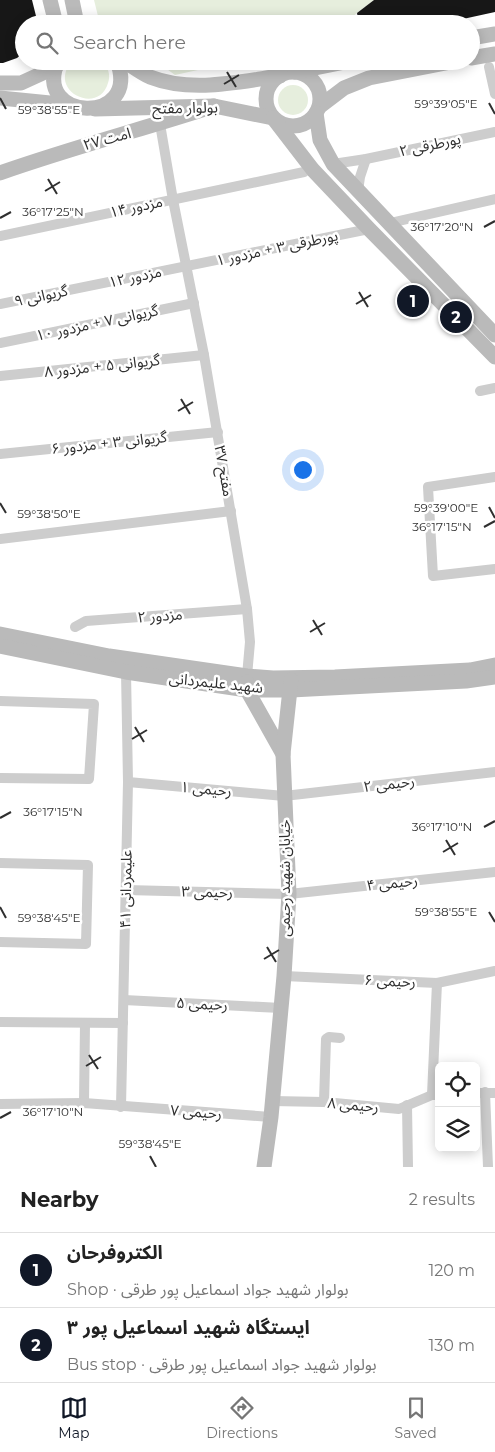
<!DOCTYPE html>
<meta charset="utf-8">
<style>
body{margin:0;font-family:Montserrat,"Noto Sans Arabic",sans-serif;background:#f2f2f2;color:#222}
.controls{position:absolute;right:15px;bottom:15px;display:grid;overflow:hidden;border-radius:8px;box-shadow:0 2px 12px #0003}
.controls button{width:45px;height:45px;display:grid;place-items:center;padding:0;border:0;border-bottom:1px solid #e0e0e0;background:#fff;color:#222;font:25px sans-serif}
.you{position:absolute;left:302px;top:469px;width:18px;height:18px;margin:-12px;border:4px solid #fff;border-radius:50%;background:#1a73e8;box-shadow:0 0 0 8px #1a73e833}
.badge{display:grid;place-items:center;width:32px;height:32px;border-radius:50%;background:#111827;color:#fff;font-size:16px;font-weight:700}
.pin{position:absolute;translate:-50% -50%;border:2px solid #fff;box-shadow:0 1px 5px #0006}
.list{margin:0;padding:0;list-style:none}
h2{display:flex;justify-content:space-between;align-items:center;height:65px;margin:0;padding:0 20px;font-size:21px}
h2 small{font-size:16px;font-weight:400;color:#767676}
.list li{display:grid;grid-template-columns:32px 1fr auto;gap:15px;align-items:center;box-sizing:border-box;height:75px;padding:0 20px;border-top:1px solid #e0e0e0}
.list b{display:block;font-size:19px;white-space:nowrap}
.list p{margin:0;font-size:16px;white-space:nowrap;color:#767676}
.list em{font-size:16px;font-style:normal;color:#767676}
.icon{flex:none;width:28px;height:28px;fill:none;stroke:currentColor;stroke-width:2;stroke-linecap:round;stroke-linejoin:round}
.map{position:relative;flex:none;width:495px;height:1167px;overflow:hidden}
.search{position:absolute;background:#fff;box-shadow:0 2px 12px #0003;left:15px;right:15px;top:15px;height:55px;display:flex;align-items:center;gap:12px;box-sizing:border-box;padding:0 18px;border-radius:28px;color:#767676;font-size:19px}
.sheet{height:215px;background:#fff}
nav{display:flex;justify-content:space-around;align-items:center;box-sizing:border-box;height:70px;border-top:1px solid #e0e0e0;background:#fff;font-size:14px;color:#767676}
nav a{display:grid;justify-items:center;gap:2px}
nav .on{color:#111827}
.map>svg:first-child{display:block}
</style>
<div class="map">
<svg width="495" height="1167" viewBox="0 0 495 1167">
<rect width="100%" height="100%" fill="#fff"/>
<g fill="#e6eedd">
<path d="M 94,0 L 374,0 L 343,24 L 104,24 L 99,20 Z"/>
<path d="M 72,61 L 102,61 C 108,67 111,75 108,83 C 99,116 46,91 72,61 Z"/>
<path d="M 156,61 L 239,61 L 175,75 Z"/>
<circle cx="293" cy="100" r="15"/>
</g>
<g fill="#171717">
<path d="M 0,0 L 32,0 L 37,20 L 36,24 L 24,24 L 24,52 L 17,58 L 3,63 L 0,63 Z"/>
<path d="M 374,0 L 495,0 L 495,12 L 440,24 L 359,24 L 357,13 Z"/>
</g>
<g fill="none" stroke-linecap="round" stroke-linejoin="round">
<g stroke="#cdcdcd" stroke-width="10">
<path d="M 489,67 L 495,94"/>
<path d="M 160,124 L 173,200 L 204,355 L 247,609 L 250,642 L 247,676"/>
<path d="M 333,164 L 366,159 L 495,132"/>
<path d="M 358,191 L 360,177 L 366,159"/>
<path d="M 390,223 L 495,199"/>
<path d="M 0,236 L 304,172"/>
<path d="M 0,304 L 369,229"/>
<path d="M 0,343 L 194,303"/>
<path d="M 0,376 L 204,355"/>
<path d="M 480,391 L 495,388"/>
<path d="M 0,454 L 218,432"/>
<path d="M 495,477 L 428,487 L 433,576 L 495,569"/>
<path d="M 0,539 L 231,511"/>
<path d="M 75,627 L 86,621 L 247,609"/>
<path d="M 0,701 L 94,704 L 89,779 L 0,778"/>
<path d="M 128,782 L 284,796 L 495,772"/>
<path d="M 0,863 L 88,865 L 86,944 L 0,942"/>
<path d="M 126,890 L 289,894 L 495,872"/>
<path d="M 284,976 L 437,983 L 495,971"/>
<path d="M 124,1000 L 281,1008"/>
<path d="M 0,1022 L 123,1023"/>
<path d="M 485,1092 L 488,1167"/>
<path d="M 476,1093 L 495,1093"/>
<path d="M 432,1095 L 437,983"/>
<path d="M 272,1101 L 324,1102 L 399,1109 L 432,1095 L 439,1095"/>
<path d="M 324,1102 L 326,1039 L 329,1037 L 340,1038"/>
<path d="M 84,1103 L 85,1023"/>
<path d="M 0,1104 L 84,1103 L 271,1117"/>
<path d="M 407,1105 L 408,1167"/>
<path d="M 121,1107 L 128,782 L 126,672"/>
</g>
<g stroke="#bababa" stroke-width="15">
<path d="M 50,0 L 56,24"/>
<path d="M 72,0 L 77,24"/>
<path d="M 471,38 L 495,34"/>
<path d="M 471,58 L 495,54"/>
<path d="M 58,61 C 31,122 142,126 117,61"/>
<path d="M 124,61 C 132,66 141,73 150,77 C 191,93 238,82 280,76"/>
<circle cx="293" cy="99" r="27"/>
<path d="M 295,72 L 350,61"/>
<path d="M 0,83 L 21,83 L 56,67"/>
<path d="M 0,98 L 70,105"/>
<path d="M 319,107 L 344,88 L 369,78 L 456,61"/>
<path d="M 95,109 L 214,106 L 273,118"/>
<path d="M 316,113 L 320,140 L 333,164 L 495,335"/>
<path d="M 273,118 L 313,170 L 369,229 L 495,357"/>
<path d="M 0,173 C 71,148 143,129 214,106"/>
<path d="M 0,634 L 109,656 L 247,676 L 273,678 L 335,677 L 470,670 L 495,665"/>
<path d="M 0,646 L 126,672 L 247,690 L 291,690 L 466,681 L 495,677"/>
<path d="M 247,682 L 247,690 L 283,754"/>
<path d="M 264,1167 L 271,1117 L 284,976 L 289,894 L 283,754 L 291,680"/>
</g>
</g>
<path fill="none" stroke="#303030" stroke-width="2" d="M 227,72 L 236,87M 224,84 L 239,75M 0,98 L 6,109M 489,103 L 495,114M 48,179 L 57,194M 45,191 L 60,182M 0,218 L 11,212M 484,227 L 495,221M 359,292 L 368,307M 356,304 L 371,295M 181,399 L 190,414M 178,411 L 193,402M 0,503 L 6,513M 489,507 L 495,518M 484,527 L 495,521M 313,620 L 322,635M 310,632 L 325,623M 135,727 L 144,742M 132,739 L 147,730M 0,818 L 11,812M 484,827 L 495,821M 446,840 L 455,855M 443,852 L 458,843M 0,907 L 6,918M 489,912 L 495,922M 267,947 L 276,962M 264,959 L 279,950M 89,1055 L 98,1069M 86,1066 L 101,1057M 0,1118 L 11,1112M 150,1156 L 156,1167"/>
<g text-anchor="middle" stroke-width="5" stroke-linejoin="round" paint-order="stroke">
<g font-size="15" fill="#303030" stroke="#fff">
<text transform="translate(185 108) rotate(-1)" y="5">بولوار مفتح</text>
<text transform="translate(107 139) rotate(-15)" y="5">امت ۲۷</text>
<text transform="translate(430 145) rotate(-12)" y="5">پورطرقی ۲</text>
<text transform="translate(136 207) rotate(-12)" y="5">مزدور ۱۴</text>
<text transform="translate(277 248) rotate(-12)" y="5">پورطرقی ۳ + مزدور ۱</text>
<text transform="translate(135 277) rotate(-12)" y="5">مزدور ۱۲</text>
<text transform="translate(41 296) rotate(-12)" y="5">گریوانی ۹</text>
<text transform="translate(97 323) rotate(-12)" y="5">گریوانی ۷ + مزدور ۱۰</text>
<text transform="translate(102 366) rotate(-6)" y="5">گریوانی ۵ + مزدور ۸</text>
<text transform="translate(109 443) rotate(-6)" y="5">گریوانی ۳ + مزدور ۶</text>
<text transform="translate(224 471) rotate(80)" y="5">مفتح ۳۷</text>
<text transform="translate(160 616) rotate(-4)" y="5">مزدور ۲</text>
<text transform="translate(216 683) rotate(6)" y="5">شهید علیمردانی</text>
<text transform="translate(389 784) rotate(-7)" y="5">رحیمی ۲</text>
<text transform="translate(206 789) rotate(5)" y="5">رحیمی ۱</text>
<text transform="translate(285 878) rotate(-90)" y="5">خیابان شهید رحیمی</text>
<text transform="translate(392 883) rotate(-6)" y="5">رحیمی ۴</text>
<text transform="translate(126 889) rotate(-89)" y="5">علیمردانی ۴۱</text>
<text transform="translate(207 892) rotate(1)" y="5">رحیمی ۳</text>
<text transform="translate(390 981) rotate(2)" y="5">رحیمی ۶</text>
<text transform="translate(202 1004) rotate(3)" y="5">رحیمی ۵</text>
<text transform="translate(353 1105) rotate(5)" y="5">رحیمی ۸</text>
<text transform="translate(196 1112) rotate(4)" y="5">رحیمی ۷</text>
</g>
</g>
<g font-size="12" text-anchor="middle" fill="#303030" stroke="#fff" stroke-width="5" stroke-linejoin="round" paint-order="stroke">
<text x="446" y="108">59°39'05"E</text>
<text x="49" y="114">59°38'55"E</text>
<text x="53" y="216">36°17'25"N</text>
<text x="442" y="231">36°17'20"N</text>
<text x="446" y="512">59°39'00"E</text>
<text x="49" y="518">59°38'50"E</text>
<text x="442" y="531">36°17'15"N</text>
<text x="53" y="816">36°17'15"N</text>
<text x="442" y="831">36°17'10"N</text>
<text x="446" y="916">59°38'55"E</text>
<text x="49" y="922">59°38'45"E</text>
<text x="53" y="1116">36°17'10"N</text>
<text x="150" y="1148">59°38'45"E</text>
</g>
</svg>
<div class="controls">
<button><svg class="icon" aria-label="locate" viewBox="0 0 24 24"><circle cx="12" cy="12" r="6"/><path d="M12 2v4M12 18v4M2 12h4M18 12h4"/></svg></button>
<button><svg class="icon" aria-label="layers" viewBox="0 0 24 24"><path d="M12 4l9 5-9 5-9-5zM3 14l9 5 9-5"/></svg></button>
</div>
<div class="you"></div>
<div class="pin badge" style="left:413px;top:301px">1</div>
<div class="pin badge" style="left:456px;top:317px">2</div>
<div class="search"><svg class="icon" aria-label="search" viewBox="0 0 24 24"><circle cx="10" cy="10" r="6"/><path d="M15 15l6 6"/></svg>Search here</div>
</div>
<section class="sheet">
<h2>Nearby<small>2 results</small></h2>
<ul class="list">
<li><span class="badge">1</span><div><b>الکتروفرحان</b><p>Shop · بولوار شهید جواد اسماعیل پور طرقی</p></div><em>120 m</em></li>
<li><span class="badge">2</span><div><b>ایستگاه شهید اسماعیل پور ۳</b><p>Bus stop · بولوار شهید جواد اسماعیل پور طرقی</p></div><em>130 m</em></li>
</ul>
</section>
<nav>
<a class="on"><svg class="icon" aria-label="map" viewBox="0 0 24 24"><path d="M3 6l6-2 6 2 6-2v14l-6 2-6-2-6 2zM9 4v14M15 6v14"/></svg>Map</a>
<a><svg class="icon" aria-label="directions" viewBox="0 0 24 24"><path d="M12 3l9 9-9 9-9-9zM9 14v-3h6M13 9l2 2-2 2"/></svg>Directions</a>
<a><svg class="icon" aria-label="saved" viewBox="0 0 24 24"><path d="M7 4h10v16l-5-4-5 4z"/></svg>Saved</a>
</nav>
